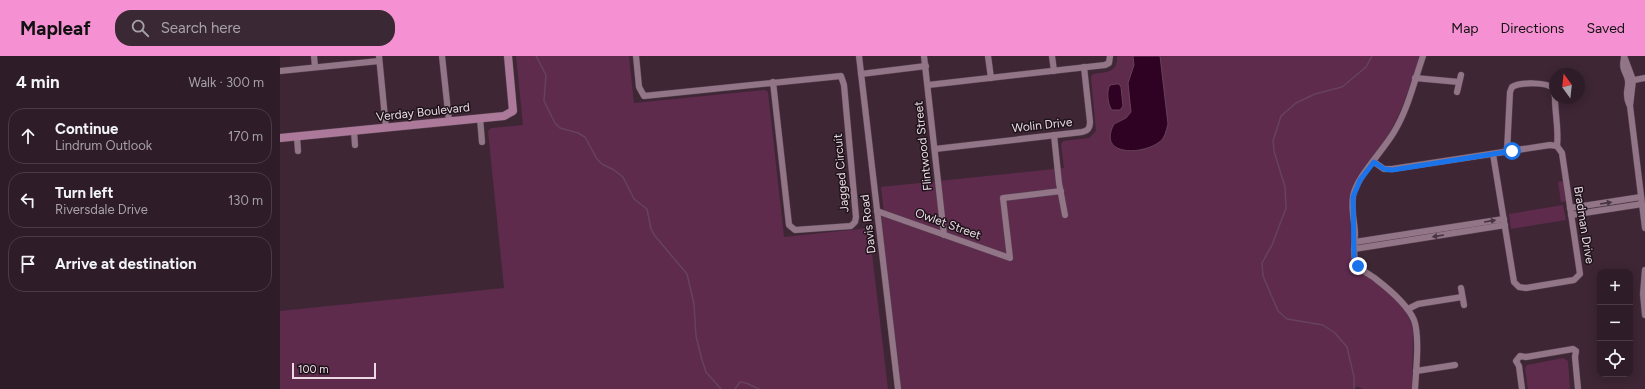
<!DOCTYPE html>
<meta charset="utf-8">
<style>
body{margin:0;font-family:Figtree,sans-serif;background:#3a2934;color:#f1f3f6}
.controls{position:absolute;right:12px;bottom:12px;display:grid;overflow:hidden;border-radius:8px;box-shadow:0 2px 10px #0003}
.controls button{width:36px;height:36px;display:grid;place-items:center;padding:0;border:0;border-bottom:1px solid #493a45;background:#2e1c28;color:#f1f3f6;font:20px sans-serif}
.compass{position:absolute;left:1269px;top:12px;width:36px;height:36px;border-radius:50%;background:#2e1c28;box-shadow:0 2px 10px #0003;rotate:345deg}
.scale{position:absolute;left:12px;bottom:10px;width:84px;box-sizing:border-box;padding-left:4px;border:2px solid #ebdae4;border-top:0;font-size:11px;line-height:14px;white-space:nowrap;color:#ebdae4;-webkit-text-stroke:3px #1e131a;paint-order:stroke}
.stop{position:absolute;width:12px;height:12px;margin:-9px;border:3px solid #1a73e8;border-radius:50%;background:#fff}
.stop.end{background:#1a73e8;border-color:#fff;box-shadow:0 1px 4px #0008}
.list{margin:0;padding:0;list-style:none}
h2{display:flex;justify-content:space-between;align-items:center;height:52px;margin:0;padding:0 16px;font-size:17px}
h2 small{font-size:13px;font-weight:400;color:#a7a1a8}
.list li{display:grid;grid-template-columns:26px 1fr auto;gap:12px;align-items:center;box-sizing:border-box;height:56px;margin:0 8px 8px;padding:0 8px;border:1px solid #493a45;border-radius:16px}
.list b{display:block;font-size:15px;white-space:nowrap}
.list p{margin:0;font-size:13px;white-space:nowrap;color:#a7a1a8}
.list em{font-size:13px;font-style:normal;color:#a7a1a8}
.icon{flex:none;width:22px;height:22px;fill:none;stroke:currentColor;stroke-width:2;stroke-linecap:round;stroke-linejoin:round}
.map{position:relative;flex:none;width:1365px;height:333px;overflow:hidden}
header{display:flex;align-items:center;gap:24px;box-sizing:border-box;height:56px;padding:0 20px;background:#f591d2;color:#111}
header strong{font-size:19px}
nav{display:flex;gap:22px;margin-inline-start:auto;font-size:14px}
.search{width:280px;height:36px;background:#3a2934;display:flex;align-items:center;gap:10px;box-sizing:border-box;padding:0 14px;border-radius:16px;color:#a7a1a8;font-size:15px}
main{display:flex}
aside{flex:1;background:#2e1c28}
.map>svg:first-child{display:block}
</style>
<header>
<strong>Mapleaf</strong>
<div class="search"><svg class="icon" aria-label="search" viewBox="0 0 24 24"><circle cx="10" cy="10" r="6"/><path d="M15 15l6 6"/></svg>Search here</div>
<nav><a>Map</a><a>Directions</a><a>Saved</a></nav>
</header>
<main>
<aside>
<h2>4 min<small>Walk · 300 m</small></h2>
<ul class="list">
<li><svg class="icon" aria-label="ahead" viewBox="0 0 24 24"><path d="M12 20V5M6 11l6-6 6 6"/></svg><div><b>Continue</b><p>Lindrum Outlook</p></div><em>170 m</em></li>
<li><svg class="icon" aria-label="left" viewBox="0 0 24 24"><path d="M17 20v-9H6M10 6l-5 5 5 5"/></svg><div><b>Turn left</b><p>Riversdale Drive</p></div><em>130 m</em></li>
<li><svg class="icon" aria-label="arrive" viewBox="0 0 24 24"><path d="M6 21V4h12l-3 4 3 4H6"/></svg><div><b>Arrive at destination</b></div></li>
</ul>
</aside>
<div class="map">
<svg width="1365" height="333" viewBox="0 0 1365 333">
<rect width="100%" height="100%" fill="#3e2635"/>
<g fill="#5e2b4d">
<path d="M 236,0 L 349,0 L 354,47 L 485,34 L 488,36 L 504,181 L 589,172 L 608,333 L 0,333 L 0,255 L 224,232 L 208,75 L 211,72 L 243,69 Z"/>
<path d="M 837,0 L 1140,0 C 1131,25 1124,51 1111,74 C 1100,95 1073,118 1070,141 C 1068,153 1071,166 1071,178 C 1071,188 1069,198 1074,208 C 1077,216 1085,219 1092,224 C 1108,236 1130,253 1133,275 L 1132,333 L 1083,333 L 1078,331 L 1071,333 L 618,333 L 597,155 L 604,157 L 601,131 L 784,112 L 781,88 L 783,85 L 809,82 L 816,75 L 811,21 L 813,18 C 827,16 838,17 837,0 Z"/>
<path d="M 1283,125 L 1286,145 L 1281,146 L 1278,126 Z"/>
<path d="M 1283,149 L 1286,164 L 1231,173 L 1229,158 Z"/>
<path d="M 1283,302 L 1288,305 L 1290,333 L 1248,333 L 1245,312 L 1247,309 Z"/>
</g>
<g fill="#2f0122" stroke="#67425c">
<path d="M 853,0 L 880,0 L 888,68 C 886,75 885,83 878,87 C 861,99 817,100 834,68 L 846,62 L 851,56 L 848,27 L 854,9 Z"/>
<path d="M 836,28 L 839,28 L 841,31 L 843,50 L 840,54 L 832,54 C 828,50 826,35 830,29 Z"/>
</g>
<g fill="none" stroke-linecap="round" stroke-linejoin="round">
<g stroke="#67425c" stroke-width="1.5">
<path d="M 256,0 L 266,19 L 264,45 L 275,67 L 280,72 L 298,77 L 305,81 L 317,103 L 322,108 L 334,114 L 343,121 L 354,143 L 367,153 L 371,173 L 375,180 L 407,218 L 414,248 L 416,280 L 422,304 L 426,316 L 441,333"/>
<path d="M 455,333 L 460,326 L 466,327 L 479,333"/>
<path d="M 1074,333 L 1074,321 L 1067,291 L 1055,277 L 1043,269 L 1007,263 L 998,255 L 983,220 L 982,207 L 992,189 L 1006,152 L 1005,131 L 994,95 L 993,85 L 1001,60 L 1016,47 L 1035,38 L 1062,31 L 1086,11 L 1092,0"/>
</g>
<g stroke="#584351" stroke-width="7">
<g id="street">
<path d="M 34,0 L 35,11"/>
<path d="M 99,0 L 106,72"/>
<path d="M 162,0 L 169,65"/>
<path d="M 356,0 L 359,31 L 364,40 L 561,20 L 564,29 L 576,161 L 575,166 L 571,170 L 515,174 L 509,169 L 493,26"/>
<path d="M 579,0 L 618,333"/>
<path d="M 644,0 L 664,179"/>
<path d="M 708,0 L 711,22"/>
<path d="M 772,0 L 774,15"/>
<path d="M 1344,0 L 1353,24 L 1350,50 L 1365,172"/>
<path d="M 1344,2 C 1341,16 1347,15 1348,25 C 1349,34 1344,36 1349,48"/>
<path d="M 0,15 L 99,5"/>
<path d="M 581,18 L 646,10"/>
<path d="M 1135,22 L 1179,26"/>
<path d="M 1349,25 L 1365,22"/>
<path d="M 648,29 L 825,9 L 829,7 L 830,0"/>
<path d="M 1177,36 L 1181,19"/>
<path d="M 1275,42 C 1275,58 1279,74 1277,90"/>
<path d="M 200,62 L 202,86"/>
<path d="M 74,75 L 75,89"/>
<path d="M 774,79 L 779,127 L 785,159"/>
<path d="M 17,81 L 18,95"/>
<path d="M 655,93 L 802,76 C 808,75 810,72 810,66 L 804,11"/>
<path d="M 1227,95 L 1230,36 L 1232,31 C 1240,26 1266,26 1273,32 L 1275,41"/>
<path d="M 1213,98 L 1234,226 L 1239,231 L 1246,232 L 1294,224 L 1300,218 L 1282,97 L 1277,90"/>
<path d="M 1094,106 L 1104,113 L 1112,113 L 1270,89 L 1277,90"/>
<path d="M 1290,152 L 1361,141"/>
<path d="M 597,155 L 730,202 L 723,142 L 781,135"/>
<path d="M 1291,159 L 1362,148"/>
<path d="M 1075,186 L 1224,163"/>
<path d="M 1074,193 L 1225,169"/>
<path d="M 1365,214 L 1363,238 L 1365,259"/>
<path d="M 1181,232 L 1184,249"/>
<path d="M 1128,253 L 1138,248 L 1182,241"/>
<path d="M 1136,315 L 1175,309"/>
<path d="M 1135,333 C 1136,315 1140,280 1134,264 C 1127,248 1110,234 1097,224 C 1090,218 1078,214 1075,204 C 1073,195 1075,185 1075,176 C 1074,164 1071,152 1073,140 C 1077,120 1103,95 1114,76 C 1128,53 1134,26 1143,0"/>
<path d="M 1242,333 L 1239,310 L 1236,305 L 1240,300 L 1246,301 L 1293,293 L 1296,295 L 1295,301 L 1298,333"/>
</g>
</g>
<g stroke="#584351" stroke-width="9">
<path id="secondary" d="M 0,82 L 224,60 L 233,55 L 228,0"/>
</g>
<use href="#street" stroke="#927587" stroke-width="6"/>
<use href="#secondary" stroke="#ad799a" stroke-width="8"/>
</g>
<defs><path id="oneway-solid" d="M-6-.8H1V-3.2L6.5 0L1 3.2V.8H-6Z"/></defs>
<g fill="#473540">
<use href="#oneway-solid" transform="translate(1326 147) rotate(-9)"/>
<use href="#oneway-solid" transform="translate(1210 165) rotate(-9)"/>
<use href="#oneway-solid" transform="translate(1158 180) rotate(171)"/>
</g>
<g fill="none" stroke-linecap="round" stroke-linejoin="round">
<path stroke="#1a73e8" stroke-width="5" d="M 1078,210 L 1075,204 L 1074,198 L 1073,141 L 1080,124 L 1094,106 L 1104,113 L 1112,114 L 1232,95"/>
</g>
<g text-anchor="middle" stroke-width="3" stroke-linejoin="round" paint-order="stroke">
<g font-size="12" fill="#ebdae4" stroke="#1e131a">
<text transform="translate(143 56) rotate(-6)" y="4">Verday Boulevard</text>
<text transform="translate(762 69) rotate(-6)" y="4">Wolin Drive</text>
<text transform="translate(643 90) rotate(-96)" y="4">Flintwood Street</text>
<text transform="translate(561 117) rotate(-95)" y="4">Jagged Circuit</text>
<text transform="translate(588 168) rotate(-97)" y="4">Davis Road</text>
<text transform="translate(668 168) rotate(20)" y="4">Owlet Street</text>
<text transform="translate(1304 169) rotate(81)" y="4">Bradman Drive</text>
</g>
</g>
</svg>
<div class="controls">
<button>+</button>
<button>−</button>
<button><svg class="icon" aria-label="locate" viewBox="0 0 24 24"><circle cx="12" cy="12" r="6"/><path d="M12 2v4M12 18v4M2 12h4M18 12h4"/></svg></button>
</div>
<svg class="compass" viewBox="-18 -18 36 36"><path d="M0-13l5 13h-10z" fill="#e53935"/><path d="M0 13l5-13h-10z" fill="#a7a1a8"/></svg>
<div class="scale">100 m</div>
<div class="stop" style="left:1232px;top:95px"></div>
<div class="stop end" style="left:1078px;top:210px"></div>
</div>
</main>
